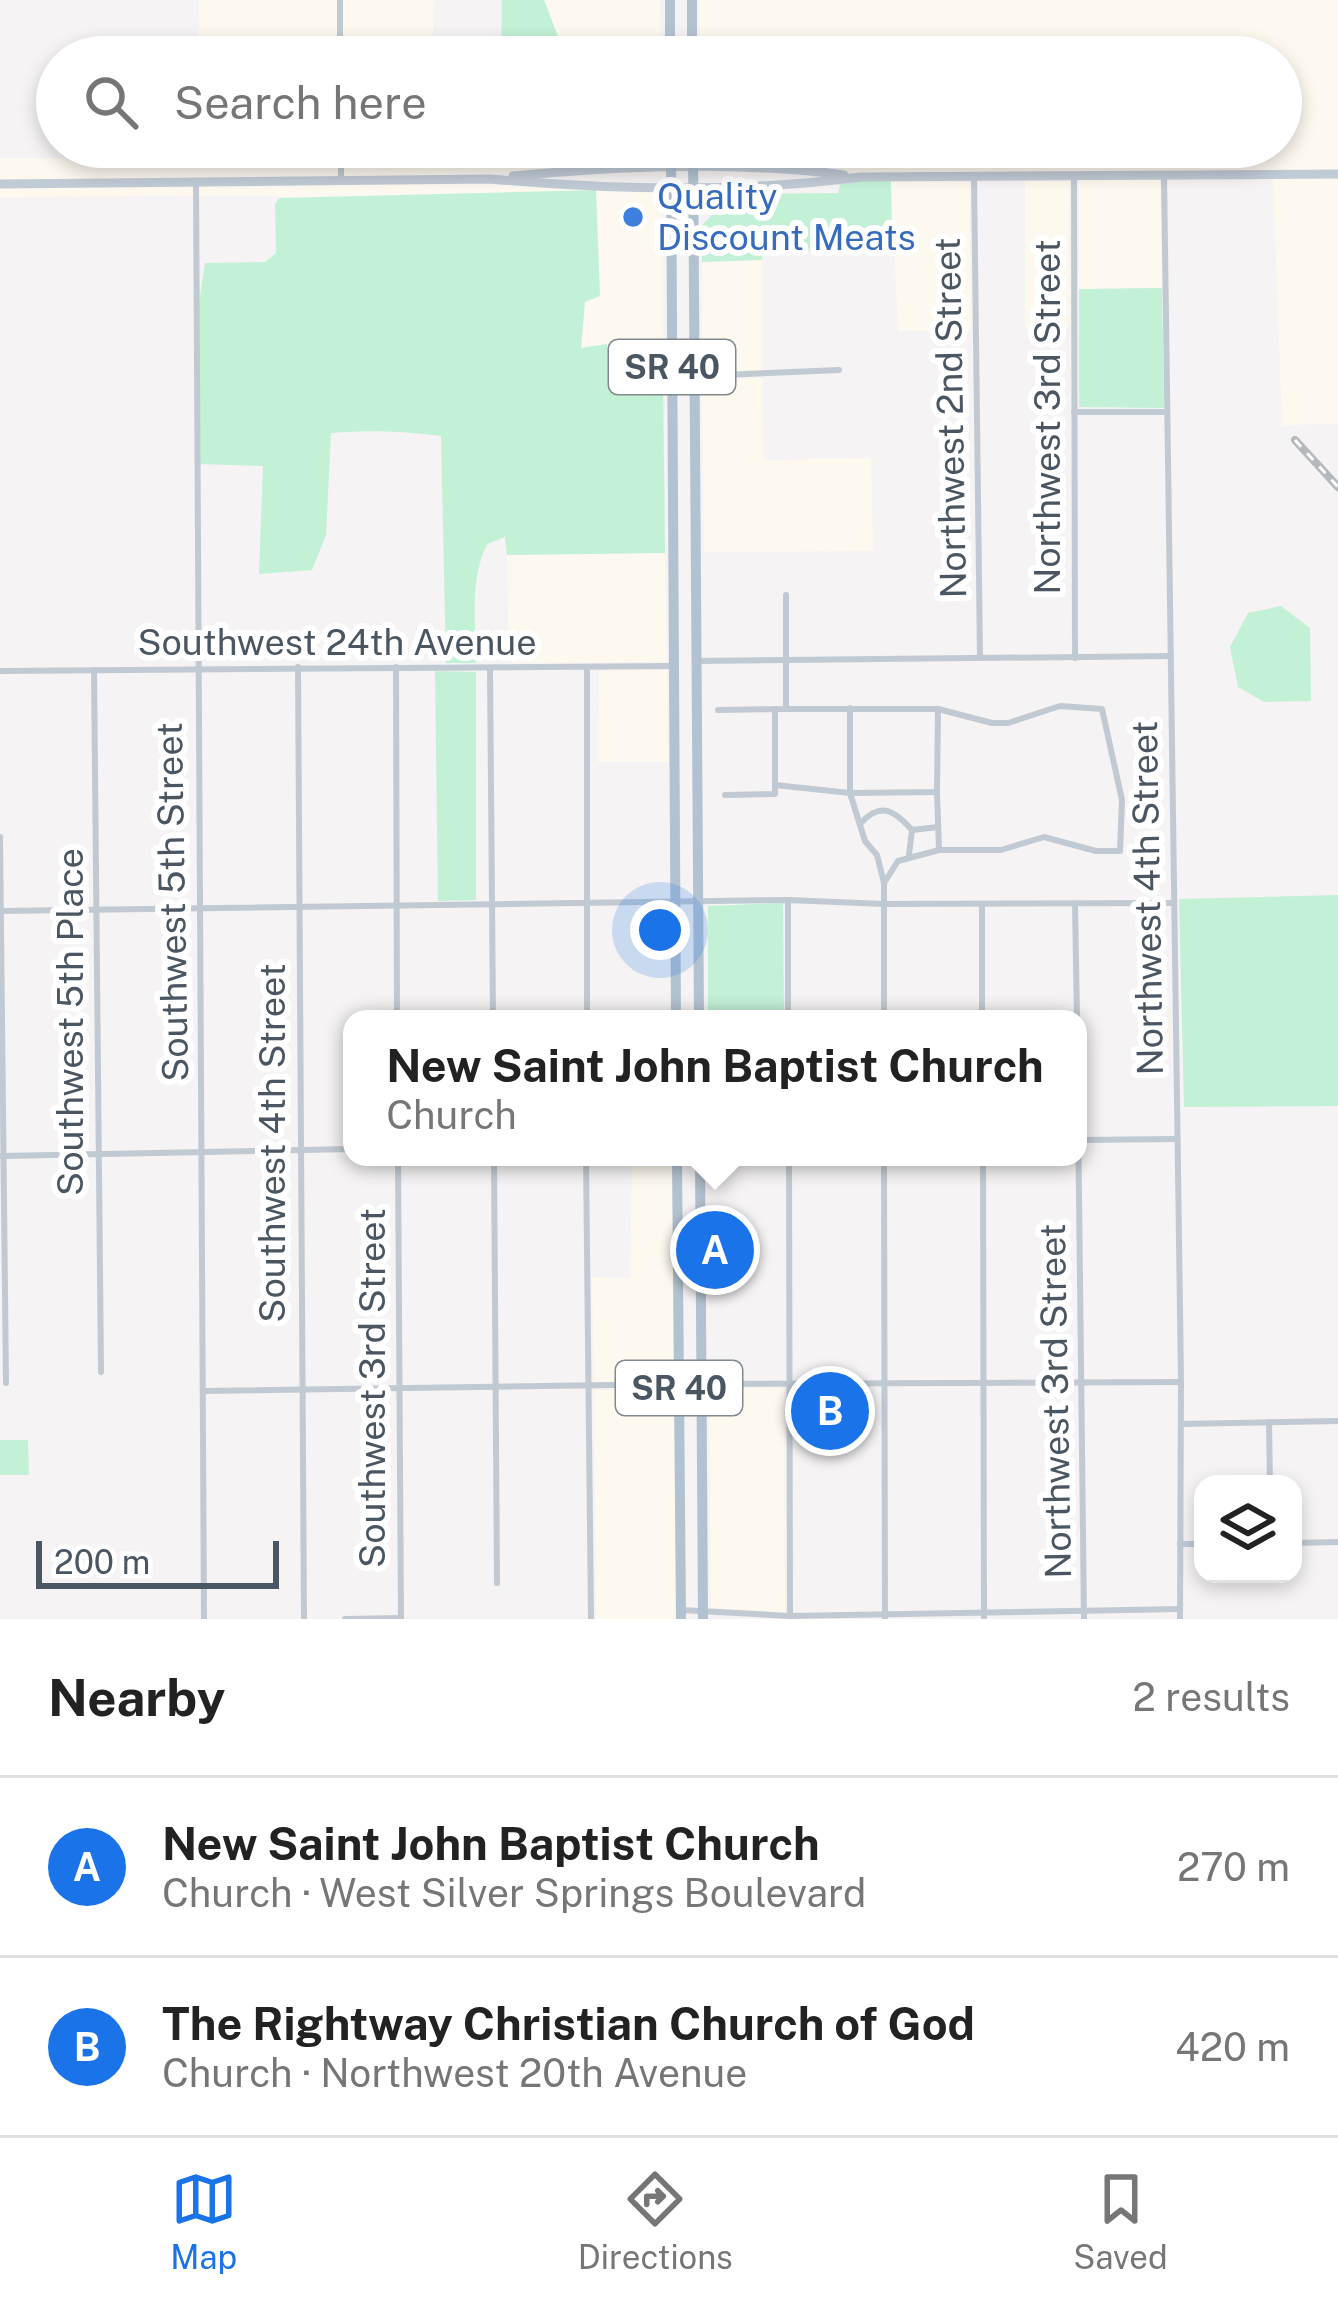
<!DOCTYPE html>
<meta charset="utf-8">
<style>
body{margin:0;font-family:"Public Sans",sans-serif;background:#f2f2f2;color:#222}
.controls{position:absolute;right:36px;bottom:36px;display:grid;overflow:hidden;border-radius:24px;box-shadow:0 6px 18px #0003}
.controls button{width:108px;height:108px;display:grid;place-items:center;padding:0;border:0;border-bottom:3px solid #e0e0e0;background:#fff;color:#222;font:60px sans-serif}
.scale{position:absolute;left:36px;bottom:30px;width:243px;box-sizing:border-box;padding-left:12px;border:6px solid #4a5661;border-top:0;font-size:33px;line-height:42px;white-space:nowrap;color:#4a5661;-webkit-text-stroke:9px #fff;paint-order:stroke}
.you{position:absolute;left:660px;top:930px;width:42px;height:42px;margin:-30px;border:9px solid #fff;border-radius:50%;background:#1a73e8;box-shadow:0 0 0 18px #1a73e833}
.badge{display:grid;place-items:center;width:78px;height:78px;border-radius:50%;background:#1a73e8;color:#fff;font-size:39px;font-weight:700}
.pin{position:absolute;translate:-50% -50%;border:6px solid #fff;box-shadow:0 3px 12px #0006}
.popup{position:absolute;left:343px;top:1010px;width:744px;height:156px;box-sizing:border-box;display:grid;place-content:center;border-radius:24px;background:#fff;filter:drop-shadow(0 3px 9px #0005);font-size:39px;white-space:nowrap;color:#767676}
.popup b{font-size:45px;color:#222}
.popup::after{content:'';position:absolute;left:50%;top:100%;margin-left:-24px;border:24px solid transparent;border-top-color:#fff}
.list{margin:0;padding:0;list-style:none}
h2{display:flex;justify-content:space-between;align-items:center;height:156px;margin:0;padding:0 48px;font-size:51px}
h2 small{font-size:39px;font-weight:400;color:#767676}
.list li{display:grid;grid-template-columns:78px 1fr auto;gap:36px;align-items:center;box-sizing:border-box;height:180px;padding:0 48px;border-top:3px solid #e0e0e0}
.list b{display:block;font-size:45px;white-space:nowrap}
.list p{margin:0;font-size:39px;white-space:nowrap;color:#767676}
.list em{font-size:39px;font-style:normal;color:#767676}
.icon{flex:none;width:66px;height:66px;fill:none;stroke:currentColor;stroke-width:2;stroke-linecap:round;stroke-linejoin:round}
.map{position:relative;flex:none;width:1338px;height:1619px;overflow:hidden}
.search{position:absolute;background:#fff;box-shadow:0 6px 18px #0003;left:36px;right:36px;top:36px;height:132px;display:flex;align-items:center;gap:30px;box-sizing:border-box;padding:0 42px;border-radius:66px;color:#767676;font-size:45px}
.sheet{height:516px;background:#fff}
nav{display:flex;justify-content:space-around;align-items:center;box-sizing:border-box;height:168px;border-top:3px solid #e0e0e0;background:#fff;font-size:33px;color:#767676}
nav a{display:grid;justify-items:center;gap:6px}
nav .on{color:#1a73e8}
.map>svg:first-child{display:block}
</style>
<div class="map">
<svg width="1338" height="1619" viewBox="0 0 1338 1619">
<rect width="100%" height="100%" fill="#f5f3f3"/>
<g fill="#fdf9ef">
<path d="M 199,0 L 434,0 L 432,57 L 198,57 Z"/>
<path d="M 544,0 L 660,0 L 661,57 L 566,57 Z"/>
<path d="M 699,0 L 1338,0 L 1338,170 L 861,173 L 824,168 L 802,159 L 714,155 L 701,147 L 1281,147 L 1281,57 L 700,57 Z"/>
<path d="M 217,147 L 398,147 L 398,154 L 499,153 L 501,147 L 501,160 L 584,155 L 585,147 L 661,147 L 661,164 L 568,167 L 490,175 L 0,180 L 0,158 L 217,158 Z"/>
<path d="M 1338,178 L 1338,424 L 1282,425 L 1273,179 Z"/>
<path d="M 1079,180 L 1160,180 L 1162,288 L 1079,289 Z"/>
<path d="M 891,181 L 969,182 L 971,331 L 898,331 Z"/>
<path d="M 1025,181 L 1069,181 L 1069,328 L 1025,329 Z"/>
<path d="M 490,183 L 571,190 L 661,190 L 663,377 L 644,394 L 625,393 L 615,381 L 612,361 L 581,349 L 585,302 L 600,295 L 596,191 L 303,199 L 271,196 L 0,197 L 0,188 Z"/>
<path d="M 762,260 L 762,370 L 702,372 L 702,262 Z"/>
<path d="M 762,378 L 763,460 L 871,458 L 873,551 L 704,552 L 702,381 Z"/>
<path d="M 665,553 L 667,662 L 512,663 L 515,640 L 508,625 L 507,555 Z"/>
<path d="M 667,670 L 668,762 L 598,762 L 599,671 Z"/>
<path d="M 632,1157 L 672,1157 L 674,1380 L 594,1382 L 592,1277 L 630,1278 Z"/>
<path d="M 709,1388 L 784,1388 L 785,1612 L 711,1608 Z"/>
<path d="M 674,1389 L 676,1619 L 596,1619 L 594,1390 Z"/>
</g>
<g fill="#c3f1d5">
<path d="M 502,0 L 544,0 L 566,57 L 501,57 Z"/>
<path d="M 501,147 L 585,147 L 584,155 L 501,161 Z"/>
<path d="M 861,181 L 891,181 L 892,248 L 885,251 L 763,251 L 762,260 L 702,262 L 702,225 L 733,194 L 838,193 L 840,184 Z"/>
<path d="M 596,190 L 600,296 L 585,302 L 581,348 L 607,344 L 615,381 L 625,393 L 644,394 L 663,377 L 665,553 L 507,555 L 505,537 L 487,544 C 469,581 476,622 476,663 L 446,663 L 441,436 C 403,431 369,430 331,433 L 326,535 L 312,570 L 259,574 L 263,466 L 198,464 L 198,310 L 205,263 L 265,262 L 276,253 L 275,205 L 279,198 Z"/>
<path d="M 1162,288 L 1164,408 L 1079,407 L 1079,289 Z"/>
<path d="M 1281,606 L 1310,628 L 1311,701 L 1264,702 L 1238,687 L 1230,647 L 1248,613 Z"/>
<path d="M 435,671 L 476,672 L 476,900 L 438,901 Z"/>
<path d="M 1338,895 L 1338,1106 L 1184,1107 L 1179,899 Z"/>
<path d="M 783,903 L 784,1019 L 708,1019 L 708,906 Z"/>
<path d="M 0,1440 L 28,1440 L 29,1475 L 0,1475 Z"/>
</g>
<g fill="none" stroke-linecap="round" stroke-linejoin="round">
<g stroke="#c1cad2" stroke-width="6">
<path d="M 340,0 L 340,57"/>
<path d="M 341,147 L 341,179"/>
<path d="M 1074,176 L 1075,658"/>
<path d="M 1164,176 L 1181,1382 L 1180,1619"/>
<path d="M 974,178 L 980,658"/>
<path d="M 196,184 L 204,1619"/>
<path d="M 672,377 L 839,370"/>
<path d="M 1074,412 L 1167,412"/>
<path d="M 696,661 L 1171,656"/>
<path d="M 298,667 L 304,1619"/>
<path d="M 396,667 L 397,1019"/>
<path d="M 490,669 L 493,1019"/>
<path d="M 587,669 L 587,1019"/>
<path d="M 94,670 L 101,1372"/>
<path d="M 0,671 L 674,666"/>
<path d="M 850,708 L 850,793 L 937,792 L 938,709"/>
<path d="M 786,709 L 938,709 L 992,723 L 1008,723 L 1060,706 L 1102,709 L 1122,800 L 1120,851 L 1096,851 L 1044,837 L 1001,850 L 939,850 L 898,861 L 884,883"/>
<path d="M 718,710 L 786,709 L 786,595"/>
<path d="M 775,785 L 850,793 L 865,841 L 877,855 L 884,883 L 884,1019"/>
<path d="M 937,792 L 939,850"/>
<path d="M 725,795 L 775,794 L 775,709"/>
<path d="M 860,824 C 880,801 894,810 912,830 L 938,827"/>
<path d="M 0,837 L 6,1383"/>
<path d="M 909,855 L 912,830"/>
<path d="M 788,900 L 788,1019"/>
<path d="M 1075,904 L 1077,1019"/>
<path d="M 982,905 L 982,1019"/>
<path d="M 0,911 L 788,900 L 884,904 L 1171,903"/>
<path d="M 1078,1110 L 1084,1619"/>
<path d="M 1078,1140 L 1176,1139"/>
<path d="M 2,1156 L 352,1149"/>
<path d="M 398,1157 L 401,1619"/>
<path d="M 494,1157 L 497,1583"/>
<path d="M 586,1157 L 591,1619"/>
<path d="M 789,1157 L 790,1615"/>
<path d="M 884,1157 L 885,1619"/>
<path d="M 983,1157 L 984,1619"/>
<path d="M 701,1384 L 1181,1382"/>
<path d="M 204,1391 L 679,1384"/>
<path d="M 1269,1422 L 1270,1484"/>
<path d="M 1181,1424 L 1338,1421"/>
<path d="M 1293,1543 L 1338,1542"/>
<path d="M 1180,1544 L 1203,1544"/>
<path d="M 681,1610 L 790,1616 L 1180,1609"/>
<path d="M 345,1619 L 401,1618"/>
</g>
<g stroke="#c1cbd6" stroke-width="9">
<path d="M 513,176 C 621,166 736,161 844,175"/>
<path d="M 0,184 L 490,179 C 612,190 739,193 861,177 L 1338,174"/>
</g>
<g stroke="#b3c2d1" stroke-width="10">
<path d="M 670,0 L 670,57"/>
<path d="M 692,0 L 692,57"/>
<path d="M 671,147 L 676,1019"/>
<path d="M 693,147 L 699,1019"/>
<path d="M 677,1157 L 681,1619"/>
<path d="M 700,1157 L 703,1619"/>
</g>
<g stroke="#b5b8bd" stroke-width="8">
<path id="rail" d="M 1295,440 L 1338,487"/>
</g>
<use href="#rail" stroke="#fff" stroke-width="3" stroke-dasharray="9" stroke-linecap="butt"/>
</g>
<circle fill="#3f7fe0" stroke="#fff" stroke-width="4.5" cx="633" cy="217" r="12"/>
<g text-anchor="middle" stroke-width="12" stroke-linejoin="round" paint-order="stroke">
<g fill="#fff" stroke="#808990" stroke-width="3">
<rect x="609" y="340" width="126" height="54" rx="9"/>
<rect x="616" y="1361" width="126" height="54" rx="9"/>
</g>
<g font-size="33" font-weight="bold" fill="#4a5661">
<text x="672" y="379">SR 40</text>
<text x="679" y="1400">SR 40</text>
</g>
<g font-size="36" fill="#366cbe" stroke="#fff" text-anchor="start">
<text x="657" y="209">Quality<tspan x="657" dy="41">Discount Meats</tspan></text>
</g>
<g font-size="36" fill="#4a5661" stroke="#fff">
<text transform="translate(1047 417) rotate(-90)" y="13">Northwest 3rd Street</text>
<text transform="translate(950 418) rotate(-91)" y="13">Northwest 2nd Street</text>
<text x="337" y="655">Southwest 24th Avenue</text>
<text transform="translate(1147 898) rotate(-91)" y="13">Northwest 4th Street</text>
<text transform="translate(172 902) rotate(-91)" y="13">Southwest 5th Street</text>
<text transform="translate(70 1022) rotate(-90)" y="13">Southwest 5th Place</text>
<text transform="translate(272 1143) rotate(-90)" y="13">Southwest 4th Street</text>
<text transform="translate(372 1388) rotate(-90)" y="13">Southwest 3rd Street</text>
<text transform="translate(1055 1401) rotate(-91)" y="13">Northwest 3rd Street</text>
</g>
</g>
</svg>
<div class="controls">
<button><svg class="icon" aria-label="layers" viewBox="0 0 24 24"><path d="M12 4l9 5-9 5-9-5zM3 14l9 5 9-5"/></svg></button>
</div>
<div class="scale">200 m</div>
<div class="you"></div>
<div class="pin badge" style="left:715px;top:1250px">A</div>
<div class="popup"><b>New Saint John Baptist Church</b>Church</div>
<div class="pin badge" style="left:830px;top:1411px">B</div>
<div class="search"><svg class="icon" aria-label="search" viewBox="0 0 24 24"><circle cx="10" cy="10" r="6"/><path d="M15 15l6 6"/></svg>Search here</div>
</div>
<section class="sheet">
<h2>Nearby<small>2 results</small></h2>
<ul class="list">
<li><span class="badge">A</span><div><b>New Saint John Baptist Church</b><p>Church · West Silver Springs Boulevard</p></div><em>270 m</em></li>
<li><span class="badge">B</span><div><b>The Rightway Christian Church of God</b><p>Church · Northwest 20th Avenue</p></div><em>420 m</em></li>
</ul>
</section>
<nav>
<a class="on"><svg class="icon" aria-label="map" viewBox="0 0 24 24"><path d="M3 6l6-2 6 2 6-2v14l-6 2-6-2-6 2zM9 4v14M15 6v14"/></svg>Map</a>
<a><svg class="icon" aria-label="directions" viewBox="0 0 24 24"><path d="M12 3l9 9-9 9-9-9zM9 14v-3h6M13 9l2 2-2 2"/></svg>Directions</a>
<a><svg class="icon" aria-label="saved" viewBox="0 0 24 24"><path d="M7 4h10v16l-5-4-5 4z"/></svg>Saved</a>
</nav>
